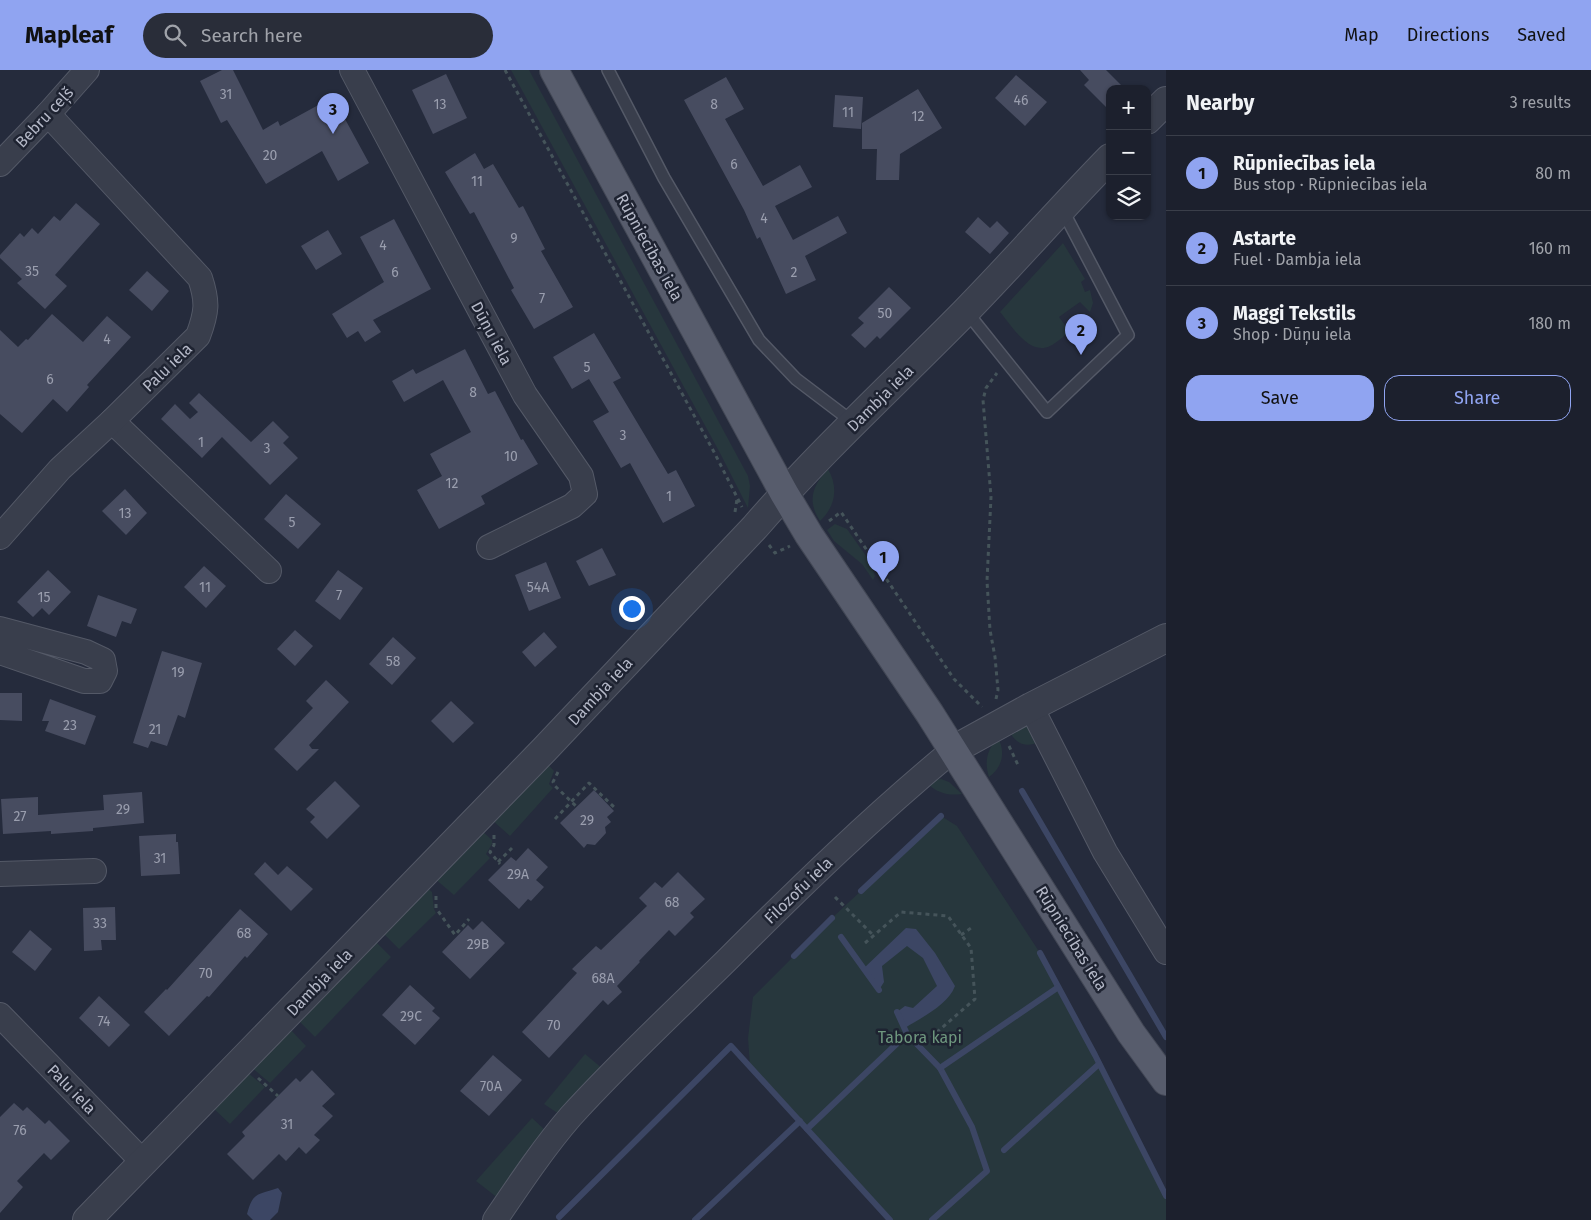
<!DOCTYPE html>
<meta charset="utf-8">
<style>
body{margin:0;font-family:"Fira Sans",sans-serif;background:#292d39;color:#f1f3f6}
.controls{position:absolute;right:15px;top:15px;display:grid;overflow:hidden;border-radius:10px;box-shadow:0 1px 4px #0004}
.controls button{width:45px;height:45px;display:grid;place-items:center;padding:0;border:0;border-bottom:1px solid #3a3e49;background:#1c202d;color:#f1f3f6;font:25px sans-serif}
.you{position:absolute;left:631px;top:538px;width:18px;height:18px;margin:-12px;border:4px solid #fff;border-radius:50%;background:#1a73e8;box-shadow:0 0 0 8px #1a73e833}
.badge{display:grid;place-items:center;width:32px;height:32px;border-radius:50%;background:#90a4f1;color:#111;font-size:16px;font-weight:700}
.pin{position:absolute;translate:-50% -41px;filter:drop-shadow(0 1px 2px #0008)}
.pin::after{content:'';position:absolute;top:26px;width:18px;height:15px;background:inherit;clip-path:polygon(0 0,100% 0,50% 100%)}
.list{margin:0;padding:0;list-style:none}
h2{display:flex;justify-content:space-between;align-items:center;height:65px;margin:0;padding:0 20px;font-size:21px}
h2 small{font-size:16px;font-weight:400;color:#a0a3aa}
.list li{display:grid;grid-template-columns:32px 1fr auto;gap:15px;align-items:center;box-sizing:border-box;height:75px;padding:0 20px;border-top:1px solid #3a3e49}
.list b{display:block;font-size:19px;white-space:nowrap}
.list p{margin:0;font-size:16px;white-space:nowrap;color:#a0a3aa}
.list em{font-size:16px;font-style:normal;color:#a0a3aa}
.actions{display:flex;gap:10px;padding:15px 20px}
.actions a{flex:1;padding:11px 0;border:1px solid #90a4f1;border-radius:15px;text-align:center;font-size:18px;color:#90a4f1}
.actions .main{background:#90a4f1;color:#111}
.icon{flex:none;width:28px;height:28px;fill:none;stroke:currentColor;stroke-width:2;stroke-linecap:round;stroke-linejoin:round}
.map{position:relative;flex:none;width:1166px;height:1150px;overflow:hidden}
header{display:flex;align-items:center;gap:30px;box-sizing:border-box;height:70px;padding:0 25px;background:#90a4f1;color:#111}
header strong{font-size:24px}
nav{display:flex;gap:28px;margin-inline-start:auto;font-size:18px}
.search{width:350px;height:45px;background:#292d39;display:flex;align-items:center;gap:12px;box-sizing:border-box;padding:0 18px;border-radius:28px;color:#a0a3aa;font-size:19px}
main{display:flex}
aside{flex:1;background:#1c202d}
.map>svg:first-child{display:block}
</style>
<header>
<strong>Mapleaf</strong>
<div class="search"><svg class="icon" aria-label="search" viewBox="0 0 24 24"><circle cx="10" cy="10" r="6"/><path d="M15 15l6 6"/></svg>Search here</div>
<nav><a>Map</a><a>Directions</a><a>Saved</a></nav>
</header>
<main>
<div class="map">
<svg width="1166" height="1150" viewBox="0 0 1166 1150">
<rect width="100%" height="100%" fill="#252b3c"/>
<g fill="#27373d">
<path d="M 511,0 L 529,0 L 748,406 L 750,416 L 748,438 L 720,383 Z"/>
<path d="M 1063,173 L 1085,209 L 1081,212 L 1085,222 L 1090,220 L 1093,233 L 1090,242 L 1080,232 L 1059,247 L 1070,262 C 1063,266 1057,273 1050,276 C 1029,286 1012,256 1000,242 Z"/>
<path d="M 828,399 C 839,418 835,437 820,451 C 807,431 812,416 828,399 Z"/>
<path d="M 835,454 L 847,459 L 871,493 L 875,506 L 873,510 L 862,494 L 834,471 L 827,460 Z"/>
<path d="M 1025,655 L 1032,657 L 1039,672 C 1026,678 1016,674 1009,661 Z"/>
<path d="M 998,668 C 1006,682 1002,698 989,707 C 984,692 987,679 998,668 Z"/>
<path d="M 543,689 L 554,701 L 549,714 L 553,718 L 510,766 L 492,750 Z"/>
<path d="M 941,709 L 949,712 L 962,724 C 948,726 937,723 927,713 L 933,710 Z"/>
<path d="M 941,746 L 957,756 L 1040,883 L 1095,985 L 1166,1126 L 1166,1150 L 889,1150 L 750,996 L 748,968 L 753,927 L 832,848 Z"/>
<path d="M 482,761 L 492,770 L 492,774 L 486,784 L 490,788 L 454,825 L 434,808 Z"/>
<path d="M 424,815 L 432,822 L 434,839 L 436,843 L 399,879 L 383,863 Z"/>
<path d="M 374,870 L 391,887 L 315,967 L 298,950 Z"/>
<path d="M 290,959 L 306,976 L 270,1013 L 250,996 Z"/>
<path d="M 585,984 L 603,999 L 562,1043 L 556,1042 L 544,1034 Z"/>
<path d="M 247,1002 L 265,1017 L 230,1054 L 212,1037 Z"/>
<path d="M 532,1048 L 545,1060 L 499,1129 L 476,1111 Z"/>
</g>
<g fill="#3c4664">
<path d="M 906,858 L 916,859 L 935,883 L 955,916 C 948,935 922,947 905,958 L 897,942 L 905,936 L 913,938 L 937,916 L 923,888 L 907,876 L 882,896 L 884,912 L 879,920 L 863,899 Z"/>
<path d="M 278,1118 L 282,1123 L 278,1142 L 270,1150 L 253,1150 L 247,1144 C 253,1122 257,1125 278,1118 Z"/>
</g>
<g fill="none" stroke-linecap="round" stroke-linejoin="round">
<g stroke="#3c4664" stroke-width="6">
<path d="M 1022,721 L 1166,967"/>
<path d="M 861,821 L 941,746"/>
<path d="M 841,867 L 879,920"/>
<path d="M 1040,883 L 1095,985 L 1166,1126"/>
<path d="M 794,886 L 832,848"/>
<path d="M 897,942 L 907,964 L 940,998 L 972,1057 L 987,1101 L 932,1150"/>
<path d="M 940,998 L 1057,918"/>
<path d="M 807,1059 L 907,964"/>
<path d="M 1004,1080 L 1099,994"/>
<path d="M 559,1147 L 731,976 L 890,1150"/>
<path d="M 695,1150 L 800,1051"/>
</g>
</g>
<g fill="#474c60">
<path d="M 222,0 L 233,0 L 263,60 L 278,51 L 280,56 L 333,27 L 369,93 L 338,111 L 322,81 L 266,114 L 227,50 L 221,53 L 200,11 Z"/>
<path d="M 1080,0 L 1106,0 L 1125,19 L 1110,19 L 1110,41 L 1084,15 L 1089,10 Z"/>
<path d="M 446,4 L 467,48 L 433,64 L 412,20 Z"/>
<path d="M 1016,5 L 1047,32 L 1025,56 L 995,28 Z"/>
<path d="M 726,7 L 744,39 L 725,49 L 763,116 L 800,95 L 812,117 L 775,136 L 793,170 L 838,146 L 847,163 L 805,186 L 816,210 L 786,224 L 760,167 L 757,169 L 744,140 L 684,30 Z"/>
<path d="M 918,19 L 942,58 L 900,84 L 899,110 L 876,110 L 877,79 L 862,79 L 862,53 Z"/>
<path d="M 835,25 L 863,27 L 861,59 L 833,57 Z"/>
<path d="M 475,83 L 484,99 L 493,94 L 519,138 L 523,136 L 545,179 L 541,181 L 573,237 L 534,259 L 511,220 L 514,218 L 474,142 L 470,144 L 445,102 Z"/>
<path d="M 76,133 L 100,154 L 55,205 L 67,216 L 45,239 L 17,213 L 22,209 L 0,188 L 0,185 L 20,163 L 24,167 L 32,158 L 38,164 L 54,146 L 60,151 Z"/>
<path d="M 978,147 L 990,158 L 997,151 L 1009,163 L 990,184 L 965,162 Z"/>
<path d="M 394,149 L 431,219 L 373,250 L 381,262 L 365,272 L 358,261 L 347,268 L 332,244 L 384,212 L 360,167 Z"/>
<path d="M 328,160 L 342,184 L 316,200 L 301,176 Z"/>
<path d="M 147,201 L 169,221 L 152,241 L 129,220 Z"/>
<path d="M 889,217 L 911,238 L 880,269 L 877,266 L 865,278 L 851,265 L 864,253 L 858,248 Z"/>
<path d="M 52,244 L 83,272 L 107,246 L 131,267 L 87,315 L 89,317 L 67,342 L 53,329 L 22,363 L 0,344 L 0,260 L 18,277 L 26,269 L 28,270 Z"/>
<path d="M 594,263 L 621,308 L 613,312 L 668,404 L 676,400 L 695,436 L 663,453 L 630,393 L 621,398 L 593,351 L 609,342 L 589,309 L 572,319 L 553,287 Z"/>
<path d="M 465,279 L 488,324 L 495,321 L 521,370 L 523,369 L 538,394 L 481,426 L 485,434 L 439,459 L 417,420 L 442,406 L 430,384 L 471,362 L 443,310 L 404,332 L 392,311 L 413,299 L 416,304 Z"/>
<path d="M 199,323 L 251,372 L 273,351 L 289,367 L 283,373 L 298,388 L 270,415 L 222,367 L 202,388 L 161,349 L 175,334 L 190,349 L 198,342 L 189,333 Z"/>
<path d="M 125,419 L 147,443 L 126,465 L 102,441 Z"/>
<path d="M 286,424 L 321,454 L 298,479 L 264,449 Z"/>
<path d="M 602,478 L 616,505 L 589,516 L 576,491 Z"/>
<path d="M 546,492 L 561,528 L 529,541 L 515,505 Z"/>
<path d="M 204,496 L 226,516 L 206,538 L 184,517 Z"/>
<path d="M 48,500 L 71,522 L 49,545 L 42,538 L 33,547 L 17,532 Z"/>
<path d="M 338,500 L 363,518 L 340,550 L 315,531 Z"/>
<path d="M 98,525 L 137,539 L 131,554 L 122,551 L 116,567 L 87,556 Z"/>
<path d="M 295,560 L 313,576 L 295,596 L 277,579 Z"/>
<path d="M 544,562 L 557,577 L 535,597 L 522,582 Z"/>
<path d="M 393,567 L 416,588 L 392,615 L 369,594 Z"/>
<path d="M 162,581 L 202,593 L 185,648 L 178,645 L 167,676 L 151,671 L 148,678 L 133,673 Z"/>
<path d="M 326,610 L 349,632 L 309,675 L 312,679 L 319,679 L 297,701 L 274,679 L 313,638 L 306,631 Z"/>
<path d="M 0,623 L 22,623 L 22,651 L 0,650 Z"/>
<path d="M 50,629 L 96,646 L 85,675 L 45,661 L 49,651 L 42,651 Z"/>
<path d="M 451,631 L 474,653 L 453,673 L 431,651 Z"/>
<path d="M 335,711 L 360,736 L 327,769 L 310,752 L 315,747 L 306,739 Z"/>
<path d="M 594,720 L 614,741 L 607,747 L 611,752 L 605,757 L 606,763 L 595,775 L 587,774 L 584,778 L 560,753 Z"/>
<path d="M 142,722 L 144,753 L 93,758 L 93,761 L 51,764 L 51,761 L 3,764 L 1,729 L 38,727 L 38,745 L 104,740 L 103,725 Z"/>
<path d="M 176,764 L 176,772 L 178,772 L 180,804 L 141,806 L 139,766 Z"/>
<path d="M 528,778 L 548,797 L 536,810 L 544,817 L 531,831 L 528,829 L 519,839 L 488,810 L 511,787 L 516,791 Z"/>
<path d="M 265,792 L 278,805 L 287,796 L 313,819 L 291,841 L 254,804 Z"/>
<path d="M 678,802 L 705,829 L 690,843 L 694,847 L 675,866 L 669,860 L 639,891 L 640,892 L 617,916 L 622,922 L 608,935 L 603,930 L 549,988 L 522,962 L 577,903 L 572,899 L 596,876 L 601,880 L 647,836 L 639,828 L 655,812 L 662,818 Z"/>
<path d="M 115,837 L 116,870 L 101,870 L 102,880 L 84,881 L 83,838 Z"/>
<path d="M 240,839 L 268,864 L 247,888 L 245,886 L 209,927 L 207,926 L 169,966 L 144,942 L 166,919 L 167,920 Z"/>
<path d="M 482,851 L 505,873 L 470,909 L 442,882 L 468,855 L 473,860 Z"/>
<path d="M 30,860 L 52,879 L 35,901 L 12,882 Z"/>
<path d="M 410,915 L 435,938 L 432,941 L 440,948 L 415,975 L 382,945 Z"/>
<path d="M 99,926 L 130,955 L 109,977 L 79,948 Z"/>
<path d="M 493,985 L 522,1010 L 489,1046 L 460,1021 Z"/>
<path d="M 312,1000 L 335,1024 L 322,1036 L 333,1046 L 314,1065 L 320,1070 L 306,1084 L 299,1077 L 286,1091 L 279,1084 L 253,1110 L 227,1084 L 245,1066 L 242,1062 L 296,1008 L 300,1012 Z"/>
<path d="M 14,1033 L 23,1041 L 27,1037 L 45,1054 L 49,1050 L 70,1071 L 51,1090 L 44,1083 L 17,1111 L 23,1117 L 0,1143 L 0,1047 Z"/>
</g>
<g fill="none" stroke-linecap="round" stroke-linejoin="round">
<g stroke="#545967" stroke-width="14">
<g id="service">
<path d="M 608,0 L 664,108 L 759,270 L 796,309 L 854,353"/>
<path d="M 966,241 L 1047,342 L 1128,265 L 1062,139"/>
</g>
</g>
<g stroke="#545967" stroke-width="26">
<g id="minor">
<path d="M 352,0 L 525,325 L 581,406 L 585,424 L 572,436 L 489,477"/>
<path d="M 0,94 L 48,44 L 87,0"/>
<path d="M 112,351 L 269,501"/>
<path d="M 0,467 L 60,399 L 112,351 L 198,266 C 207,242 208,232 200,208 L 48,44"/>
<path d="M 0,559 L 86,582 L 103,590 L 105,601 L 100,611 L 84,611 L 0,582"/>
<path d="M 1031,637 L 1105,782 L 1166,882"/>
<path d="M 0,804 L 94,801"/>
<path d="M 0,945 L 144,1093"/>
<path d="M 495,1150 C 518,1116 544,1077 571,1046 C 620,992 674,942 726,891 C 799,818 873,746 953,680"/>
</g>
</g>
<g stroke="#545967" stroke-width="30">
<g id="tertiary">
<path d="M 1147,50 L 1166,31"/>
<path d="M 953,680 L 1031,637 L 1166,568"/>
<path d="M 87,1150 L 544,680 L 755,457 C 820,382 894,314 964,243 C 1014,192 1060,139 1110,88"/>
</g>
</g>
<g stroke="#424755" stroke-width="30">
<path id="primary" d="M 554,0 L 784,423 L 809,465 L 930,644 L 1131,963 L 1166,1011"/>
</g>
<g stroke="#45545a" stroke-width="3" stroke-dasharray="4 4" stroke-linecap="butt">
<path d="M 505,0 L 714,382 L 742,437"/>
<path d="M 735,442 L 737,429"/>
<path d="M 829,451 L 841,442 L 954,609 L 982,637"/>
<path d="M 769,475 L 775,483 L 790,476"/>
<path d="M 996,629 L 998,620 L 995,587 L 990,560 L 987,511 L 991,427 L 983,330 L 986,318 L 997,303"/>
<path d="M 1009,676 L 1018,695"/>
<path d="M 558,702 L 553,712 L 555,716 L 577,737"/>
<path d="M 555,749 L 589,713 L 616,739"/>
<path d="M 494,765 L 494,775 L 490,782 L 500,794"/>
<path d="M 498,792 L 512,778"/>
<path d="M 436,826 L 436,838 L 455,865 L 469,849"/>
<path d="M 835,827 L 873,865"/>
<path d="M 961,865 L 971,858"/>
<path d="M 865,873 L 901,842 L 948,846 L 971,878 L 975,929 L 929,969"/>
<path d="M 258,1008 L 278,1026"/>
</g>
<use href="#service" stroke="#393e4c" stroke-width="11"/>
<use href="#minor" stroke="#393e4c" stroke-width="24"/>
<use href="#tertiary" stroke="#393e4c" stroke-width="28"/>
<use href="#primary" stroke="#575c6c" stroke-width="28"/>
</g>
<g text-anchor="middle" stroke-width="5" stroke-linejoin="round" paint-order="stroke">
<g font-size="14" fill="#9a9eae">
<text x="226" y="29">31</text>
<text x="1021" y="35">46</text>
<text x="440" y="39">13</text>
<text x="714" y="39">8</text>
<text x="848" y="47">11</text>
<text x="918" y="51">12</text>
<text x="270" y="90">20</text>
<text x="734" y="99">6</text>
<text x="477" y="116">11</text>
<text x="764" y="153">4</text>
<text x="514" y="173">9</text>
<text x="383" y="180">4</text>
<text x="32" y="206">35</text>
<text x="395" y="207">6</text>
<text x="794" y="207">2</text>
<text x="542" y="233">7</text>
<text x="885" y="248">50</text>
<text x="107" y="274">4</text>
<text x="587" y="302">5</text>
<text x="50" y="314">6</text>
<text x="473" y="327">8</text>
<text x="623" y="370">3</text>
<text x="201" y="377">1</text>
<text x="267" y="383">3</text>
<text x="511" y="391">10</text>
<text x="452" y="418">12</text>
<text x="669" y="431">1</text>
<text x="125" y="448">13</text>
<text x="292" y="457">5</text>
<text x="205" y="522">11</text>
<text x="538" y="522">54A</text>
<text x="339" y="530">7</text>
<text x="44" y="532">15</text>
<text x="393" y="596">58</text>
<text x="178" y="607">19</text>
<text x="70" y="660">23</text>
<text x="155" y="664">21</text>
<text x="123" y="744">29</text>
<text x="20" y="751">27</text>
<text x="587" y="755">29</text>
<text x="160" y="793">31</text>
<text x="518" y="809">29A</text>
<text x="672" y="837">68</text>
<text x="100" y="858">33</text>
<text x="244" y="868">68</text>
<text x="478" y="879">29B</text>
<text x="206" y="908">70</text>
<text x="603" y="913">68A</text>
<text x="411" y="951">29C</text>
<text x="104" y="956">74</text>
<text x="554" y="960">70</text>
<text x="491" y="1021">70A</text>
<text x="287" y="1059">31</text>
<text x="20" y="1065">76</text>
</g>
<g font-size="16" fill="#b5b9c8" stroke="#1e2331">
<text transform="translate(44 47) rotate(-47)" y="6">Bebru ceļš</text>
<text transform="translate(650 177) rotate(61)" y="6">Rūpniecības iela</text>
<text transform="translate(492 263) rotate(62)" y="6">Dūņu iela</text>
<text transform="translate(167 297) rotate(-44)" y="6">Palu iela</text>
<text transform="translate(880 328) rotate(-45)" y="6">Dambja iela</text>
<text transform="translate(600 621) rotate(-47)" y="6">Dambja iela</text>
<text transform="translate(798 820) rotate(-44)" y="6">Filozofu iela</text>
<text transform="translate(1072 868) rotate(58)" y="6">Rūpniecības iela</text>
<text transform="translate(319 912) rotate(-46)" y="6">Dambja iela</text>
<text transform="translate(72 1019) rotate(46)" y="6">Palu iela</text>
</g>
<g font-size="16" fill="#6e977e" stroke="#1e2331">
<text x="920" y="973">Tabora kapi</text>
</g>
</g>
</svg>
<div class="controls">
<button>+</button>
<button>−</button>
<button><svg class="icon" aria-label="layers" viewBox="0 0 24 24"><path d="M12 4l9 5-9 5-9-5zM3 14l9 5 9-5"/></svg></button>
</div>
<div class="you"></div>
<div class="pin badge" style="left:883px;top:512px">1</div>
<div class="pin badge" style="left:1081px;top:285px">2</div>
<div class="pin badge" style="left:333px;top:64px">3</div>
</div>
<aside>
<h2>Nearby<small>3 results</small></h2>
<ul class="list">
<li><span class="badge">1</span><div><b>Rūpniecības iela</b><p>Bus stop · Rūpniecības iela</p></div><em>80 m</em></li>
<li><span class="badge">2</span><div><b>Astarte</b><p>Fuel · Dambja iela</p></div><em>160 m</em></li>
<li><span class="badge">3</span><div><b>Maggi Tekstils</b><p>Shop · Dūņu iela</p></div><em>180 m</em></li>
</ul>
<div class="actions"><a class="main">Save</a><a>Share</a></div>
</aside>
</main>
